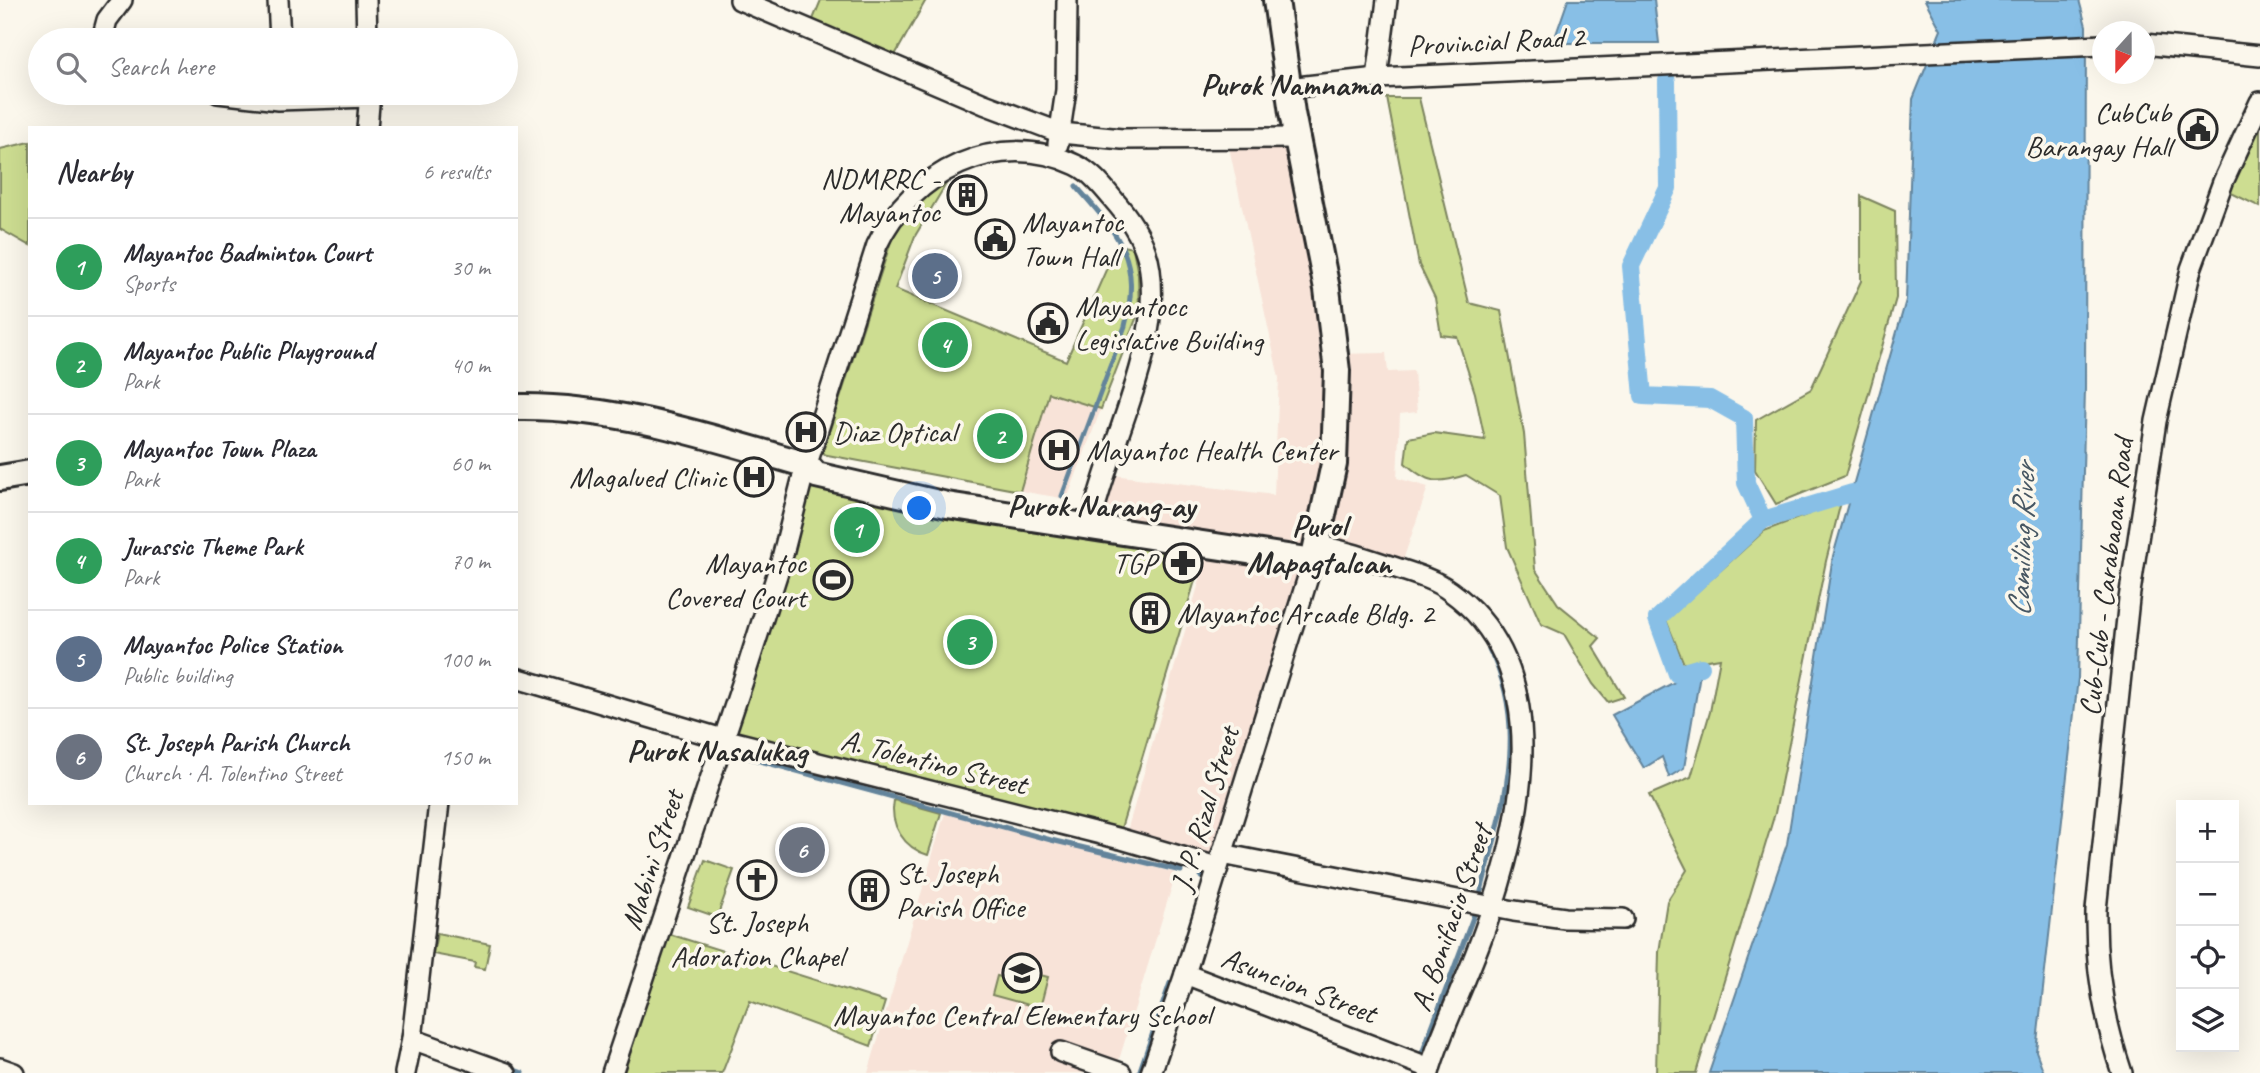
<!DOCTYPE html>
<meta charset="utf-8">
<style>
body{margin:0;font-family:Caveat,sans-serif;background:#f2f2f3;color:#2b2b33}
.controls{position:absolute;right:21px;bottom:21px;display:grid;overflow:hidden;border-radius:0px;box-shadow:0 7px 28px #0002}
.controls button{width:63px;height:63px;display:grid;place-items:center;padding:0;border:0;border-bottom:2px solid #e1e1e2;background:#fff;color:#2b2b33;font:35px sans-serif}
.compass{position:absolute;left:2092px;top:21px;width:63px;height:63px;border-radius:50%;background:#fff;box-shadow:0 7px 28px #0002;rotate:201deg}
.you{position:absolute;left:920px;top:509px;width:24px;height:24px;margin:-18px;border:5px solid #fff;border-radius:50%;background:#1a73e8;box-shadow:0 0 0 10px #1a73e833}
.badge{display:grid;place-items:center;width:46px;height:46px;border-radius:50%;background:#2b2b2b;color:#fff;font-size:23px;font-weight:700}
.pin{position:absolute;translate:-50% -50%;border:4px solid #fff;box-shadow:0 2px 7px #0006}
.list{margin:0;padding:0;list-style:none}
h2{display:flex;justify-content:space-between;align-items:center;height:91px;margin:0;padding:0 28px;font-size:30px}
h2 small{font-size:23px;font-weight:400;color:#7c7c81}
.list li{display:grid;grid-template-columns:46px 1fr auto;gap:21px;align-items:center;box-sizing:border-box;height:98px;padding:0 28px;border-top:2px solid #e1e1e2}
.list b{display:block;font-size:26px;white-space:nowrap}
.list p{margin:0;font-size:23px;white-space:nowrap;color:#7c7c81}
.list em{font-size:23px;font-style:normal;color:#7c7c81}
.icon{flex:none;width:38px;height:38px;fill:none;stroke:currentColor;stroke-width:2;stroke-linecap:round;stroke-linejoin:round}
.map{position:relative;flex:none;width:2260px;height:1073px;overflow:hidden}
.search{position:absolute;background:#fff;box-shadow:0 7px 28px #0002;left:28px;top:28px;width:490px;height:77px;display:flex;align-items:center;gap:18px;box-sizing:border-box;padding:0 24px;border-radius:38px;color:#7c7c81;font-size:26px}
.panel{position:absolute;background:#fff;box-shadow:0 7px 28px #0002;left:28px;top:126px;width:490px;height:679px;border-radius:0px}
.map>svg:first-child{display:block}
</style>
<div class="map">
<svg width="2260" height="1073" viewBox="0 0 2260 1073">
<rect width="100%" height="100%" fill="#fbf7ec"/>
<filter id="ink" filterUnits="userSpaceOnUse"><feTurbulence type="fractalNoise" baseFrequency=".0143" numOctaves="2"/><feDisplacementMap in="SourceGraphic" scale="14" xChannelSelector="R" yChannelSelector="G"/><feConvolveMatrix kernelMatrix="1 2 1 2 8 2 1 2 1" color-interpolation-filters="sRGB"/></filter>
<g filter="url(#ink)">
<g fill="#f8e3d8">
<path d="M 1227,138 L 1296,138 L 1335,354 L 1386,353 L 1388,372 L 1414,371 L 1417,412 L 1400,414 L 1397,478 L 1428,487 L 1400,569 L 1315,546 L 1093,515 L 1105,474 L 1274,495 L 1279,378 Z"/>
<path d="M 1049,393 L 1101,409 L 1067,499 L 1020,491 Z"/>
<path d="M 1209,548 L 1307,564 L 1214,864 L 1125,838 Z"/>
<path d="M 945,813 L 1176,873 L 1115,1073 L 868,1073 Z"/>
</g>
<g fill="#cddd91" stroke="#7c845e" stroke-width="2">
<path d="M 821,0 L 926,0 L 890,64 L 809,29 Z"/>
<path d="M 1387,98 L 1419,98 L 1469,303 L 1501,311 L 1524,434 L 1535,569 L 1558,604 L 1600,638 L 1593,646 L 1624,697 L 1608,702 L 1593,684 L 1564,634 L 1541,624 L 1507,547 L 1500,496 L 1466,475 C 1437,484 1428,484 1405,463 L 1408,438 L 1434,433 L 1485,440 L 1475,393 L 1457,337 L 1441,335 L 1435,298 L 1419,265 Z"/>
<path d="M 2260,115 L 2260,207 L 2223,189 Z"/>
<path d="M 30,142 L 30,246 L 0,229 L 0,149 Z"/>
<path d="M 949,179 L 915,236 L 895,289 L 1066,361 L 1117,245 L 1133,248 L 1138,275 L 1139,311 L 1101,409 L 1049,393 L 1020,491 L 822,454 L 898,220 Z"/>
<path d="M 1861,196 L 1895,211 L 1896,298 L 1845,476 L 1776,504 L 1755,470 L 1756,420 L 1811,389 L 1861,281 Z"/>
<path d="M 813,481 L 1205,547 L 1119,835 L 735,736 Z"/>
<path d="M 1841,502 L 1826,561 L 1775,813 L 1696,1073 L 1656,1073 L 1659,952 L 1667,901 L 1687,870 L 1649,795 L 1691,777 L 1710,712 L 1720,658 L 1684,664 L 1666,620 L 1764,531 Z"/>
<path d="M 894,800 L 941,813 L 928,855 C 904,848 889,825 894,800 Z"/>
<path d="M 705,860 L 734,870 L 717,917 L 688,907 Z"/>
<path d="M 437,933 L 490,944 L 485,969 L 474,967 L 475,962 L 433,954 Z"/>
<path d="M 669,934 L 885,1002 L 871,1046 L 750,1001 L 722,1073 L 624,1073 Z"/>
<path d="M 1005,966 L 1048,977 L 1040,1008 L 992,995 L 997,976 L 1002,977 Z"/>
</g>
<g fill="#88bfe6" stroke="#63849b" stroke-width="2">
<path d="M 1568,0 L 1654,0 L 1659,43 L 1553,43 Z"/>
<path d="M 1925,0 L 2079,0 L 2086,26 L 2085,388 L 2078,678 L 2036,1051 L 2044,1073 L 1709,1073 L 1787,844 L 1833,556 L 1906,300 L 1913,99 L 1941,30 Z"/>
<path d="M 1701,668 L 1684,768 L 1669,777 L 1662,757 L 1644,768 L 1612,715 Z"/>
</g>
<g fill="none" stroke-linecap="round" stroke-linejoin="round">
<g stroke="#63849b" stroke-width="5">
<path d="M 1062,496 L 1125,326 C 1142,258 1118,234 1076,186"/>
<path d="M 726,755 L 727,752 L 1051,840 L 1181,871"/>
<path d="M 1201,877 L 1202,876"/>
<path d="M 1479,899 C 1500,817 1532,729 1489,649"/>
<path d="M 1421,1056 L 1475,912"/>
<path d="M 509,1068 L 523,1073"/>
<path d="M 1139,1073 L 1170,983"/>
</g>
<g stroke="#88bfe6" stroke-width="18">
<path d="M 1667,81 L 1668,188 L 1631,266 L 1643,396 L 1710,399 L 1744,418 L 1746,483 L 1763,520 L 1852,493"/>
<path d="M 1701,667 L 1677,674 L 1657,619 L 1763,520"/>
</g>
<g stroke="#2b2b2b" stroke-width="24">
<g id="minor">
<path d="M 278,0 L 280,40"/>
<path d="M 366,0 L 367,40"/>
<path d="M 740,0 L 984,104 L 1061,133 L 1122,139 L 1296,138"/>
<path d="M 106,40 L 103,35 L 107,20 L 122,0"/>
<path d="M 2144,44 L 2260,56"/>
<path d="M 1377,78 L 1387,0"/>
<path d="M 1288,88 L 1377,78 L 2102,45"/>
<path d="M 218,93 L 278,100 L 370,97"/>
<path d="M 367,128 L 370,93"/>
<path d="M 1058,144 L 1066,90 L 1067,0"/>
<path d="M 1315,546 C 1340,549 1363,557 1387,565 C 1408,572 1432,578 1450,591 C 1551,663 1526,804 1493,905 C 1481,945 1463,984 1447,1023 C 1441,1039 1433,1056 1429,1073"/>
<path d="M 516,678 L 723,739 L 1121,839 L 1217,867"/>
<path d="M 1222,854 L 1514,911 L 1565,918 L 1623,919"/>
<path d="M 1185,974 L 1430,1068"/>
<path d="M 412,1039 L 506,1073"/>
<path d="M 1061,1052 L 1121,1073"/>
<path d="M 0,1068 L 14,1073"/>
<path d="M 405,1073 L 412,1039 L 439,803"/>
<path d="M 612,1073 L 744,678 L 781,562 L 803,476 L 877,245 C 911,172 998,128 1076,165 C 1093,173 1106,191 1118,205 C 1134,224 1147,246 1150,270 C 1161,355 1107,446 1090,527"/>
<path d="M 1151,1073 L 1185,974 L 1313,561 L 1325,554"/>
<path d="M 2122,1073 C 2104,1020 2095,965 2096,910 L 2129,599 L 2156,421 L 2191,269 L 2223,182 L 2260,102"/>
</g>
</g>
<g stroke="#2b2b2b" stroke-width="30">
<g id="major">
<path d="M 516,407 C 615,405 713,438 807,465 L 816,475 L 947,505 L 1313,561 L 1334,464 L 1337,371 L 1327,289 L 1292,113 L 1276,0"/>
<path d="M 0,478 L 30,473"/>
</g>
</g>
<use href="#minor" stroke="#fbf7ec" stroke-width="19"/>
<use href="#major" stroke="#fbf7ec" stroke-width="24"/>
</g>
</g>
<defs>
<g id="civic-ring" transform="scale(2.0125)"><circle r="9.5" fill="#fbf7ec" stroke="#2b2b2b" stroke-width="1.5"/><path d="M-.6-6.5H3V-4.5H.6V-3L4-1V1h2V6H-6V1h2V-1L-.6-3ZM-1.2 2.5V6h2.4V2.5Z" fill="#2b2b2b"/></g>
<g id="building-ring" transform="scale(2.0125)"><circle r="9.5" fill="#fbf7ec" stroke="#2b2b2b" stroke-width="1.5"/><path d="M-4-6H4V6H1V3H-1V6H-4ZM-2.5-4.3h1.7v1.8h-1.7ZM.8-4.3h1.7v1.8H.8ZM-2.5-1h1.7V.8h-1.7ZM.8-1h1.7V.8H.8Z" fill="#2b2b2b"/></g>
<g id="hospital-ring" transform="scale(2.0125)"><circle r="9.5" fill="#fbf7ec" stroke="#2b2b2b" stroke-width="1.5"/><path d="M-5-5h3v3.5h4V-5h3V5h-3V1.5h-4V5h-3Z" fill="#2b2b2b"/></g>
<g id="pharmacy-ring" transform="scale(2.0125)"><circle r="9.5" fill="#fbf7ec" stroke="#2b2b2b" stroke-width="1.5"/><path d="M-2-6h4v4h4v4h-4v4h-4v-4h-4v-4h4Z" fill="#2b2b2b"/></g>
<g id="stadium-ring" transform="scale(2.0125)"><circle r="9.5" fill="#fbf7ec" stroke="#2b2b2b" stroke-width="1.5"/><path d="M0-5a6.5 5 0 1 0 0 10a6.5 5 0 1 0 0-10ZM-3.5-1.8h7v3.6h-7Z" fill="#2b2b2b"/></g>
<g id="church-ring" transform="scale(2.0125)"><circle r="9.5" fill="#fbf7ec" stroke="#2b2b2b" stroke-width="1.5"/><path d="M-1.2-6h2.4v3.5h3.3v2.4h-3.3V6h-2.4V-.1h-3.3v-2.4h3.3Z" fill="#2b2b2b"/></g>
<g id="school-ring" transform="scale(2.0125)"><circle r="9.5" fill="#fbf7ec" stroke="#2b2b2b" stroke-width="1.5"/><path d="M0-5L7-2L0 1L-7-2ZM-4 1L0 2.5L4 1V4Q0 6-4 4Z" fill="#2b2b2b"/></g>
</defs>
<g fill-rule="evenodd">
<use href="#civic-ring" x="2198" y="129"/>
<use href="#building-ring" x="967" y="195"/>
<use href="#civic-ring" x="995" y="239"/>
<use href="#civic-ring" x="1048" y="323"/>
<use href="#hospital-ring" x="806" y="432"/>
<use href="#hospital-ring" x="1059" y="450"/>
<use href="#hospital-ring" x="754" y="477"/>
<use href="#pharmacy-ring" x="1183" y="563"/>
<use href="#stadium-ring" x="833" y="580"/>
<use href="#building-ring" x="1150" y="613"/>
<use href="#church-ring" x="757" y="880"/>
<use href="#building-ring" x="869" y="890"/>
<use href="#school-ring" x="1022" y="973"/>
</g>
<g text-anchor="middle" stroke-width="7" stroke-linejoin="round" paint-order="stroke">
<g font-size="30" fill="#2b2b2b" stroke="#fbf7ec">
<text transform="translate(1496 41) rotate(-3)" y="10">Provincial Road 2</text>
<text transform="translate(2106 577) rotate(-83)" y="10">Cub-Cub - Carabaoan Road</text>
<text transform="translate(934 762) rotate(14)" y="10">A. Tolentino Street</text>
<text transform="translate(1205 809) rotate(-73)" y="10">J. P. Rizal Street</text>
<text transform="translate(652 860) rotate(-72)" y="10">Mabini Street</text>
<text transform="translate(1451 918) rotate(-71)" y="10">A. Bonifacio Street</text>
<text transform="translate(1299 985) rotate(21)" y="10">Asuncion Street</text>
</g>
<g font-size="30" fill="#2b2b2b" stroke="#fbf7ec" text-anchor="start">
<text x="2171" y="122" text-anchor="end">CubCub<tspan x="2171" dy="34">Barangay Hall</tspan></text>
<text x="940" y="188" text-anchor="end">NDMRRC -<tspan x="940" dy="34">Mayantoc</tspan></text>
<text x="1022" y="232">Mayantoc<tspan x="1022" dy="34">Town Hall</tspan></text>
<text x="1075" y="316">Mayantocc<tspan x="1075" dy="34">Legislative Building</tspan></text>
<text x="833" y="442">Diaz Optical</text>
<text x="1086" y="460">Mayantoc Health Center</text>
<text x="727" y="487" text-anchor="end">Magalued Clinic</text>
<text x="806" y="573" text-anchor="end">Mayantoc<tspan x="806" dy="34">Covered Court</tspan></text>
<text x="1156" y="573" text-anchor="end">TGP</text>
<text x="1177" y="623">Mayantoc Arcade Bldg. 2</text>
<text x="896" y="883">St. Joseph<tspan x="896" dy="34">Parish Office</tspan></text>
<text x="757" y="932" text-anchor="middle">St. Joseph<tspan x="757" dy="34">Adoration Chapel</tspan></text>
<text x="1022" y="1025" text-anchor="middle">Mayantoc Central Elementary School</text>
</g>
<g font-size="32" font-weight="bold" fill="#2b2b2b" stroke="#fbf7ec">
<text x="1291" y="95">Purok Namnama</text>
<text x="1101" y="516">Purok Narang-ay</text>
<text x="1319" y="536">Purol<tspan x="1319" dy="37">Mapagtalcan</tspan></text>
<text x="717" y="761">Purok Nasalukag</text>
</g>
<g font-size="32" font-style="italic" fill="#475763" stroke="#fbf7ec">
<text transform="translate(2021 540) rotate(-88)" y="11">Camiling River</text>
</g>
</g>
</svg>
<div class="controls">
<button>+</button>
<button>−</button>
<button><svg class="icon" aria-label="locate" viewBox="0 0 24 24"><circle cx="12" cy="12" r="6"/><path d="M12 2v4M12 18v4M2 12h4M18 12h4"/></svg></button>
<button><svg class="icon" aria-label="layers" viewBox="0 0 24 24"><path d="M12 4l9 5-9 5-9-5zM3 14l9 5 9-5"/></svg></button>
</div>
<svg class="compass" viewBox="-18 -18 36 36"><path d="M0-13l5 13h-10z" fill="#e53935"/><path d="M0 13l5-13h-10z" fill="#7c7c81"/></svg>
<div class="you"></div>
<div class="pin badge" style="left:857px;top:530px;background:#2e9e5b">1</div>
<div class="pin badge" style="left:1000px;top:436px;background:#2e9e5b">2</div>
<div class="pin badge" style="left:970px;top:642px;background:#2e9e5b">3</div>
<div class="pin badge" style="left:945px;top:345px;background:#2e9e5b">4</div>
<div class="pin badge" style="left:935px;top:276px;background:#5c6f8a">5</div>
<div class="pin badge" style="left:802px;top:850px;background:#6b7280">6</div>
<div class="search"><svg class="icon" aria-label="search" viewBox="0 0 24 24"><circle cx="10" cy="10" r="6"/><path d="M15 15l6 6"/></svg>Search here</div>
<section class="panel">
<h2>Nearby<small>6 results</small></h2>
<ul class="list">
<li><span class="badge" style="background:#2e9e5b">1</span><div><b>Mayantoc Badminton Court</b><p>Sports</p></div><em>30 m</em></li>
<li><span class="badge" style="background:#2e9e5b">2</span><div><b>Mayantoc Public Playground</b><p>Park</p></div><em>40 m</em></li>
<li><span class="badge" style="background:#2e9e5b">3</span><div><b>Mayantoc Town Plaza</b><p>Park</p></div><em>60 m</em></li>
<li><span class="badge" style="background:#2e9e5b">4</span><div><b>Jurassic Theme Park</b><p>Park</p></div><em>70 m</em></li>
<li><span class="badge" style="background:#5c6f8a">5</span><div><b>Mayantoc Police Station</b><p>Public building</p></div><em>100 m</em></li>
<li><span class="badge" style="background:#6b7280">6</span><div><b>St. Joseph Parish Church</b><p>Church · A. Tolentino Street</p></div><em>150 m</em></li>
</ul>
</section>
</div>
